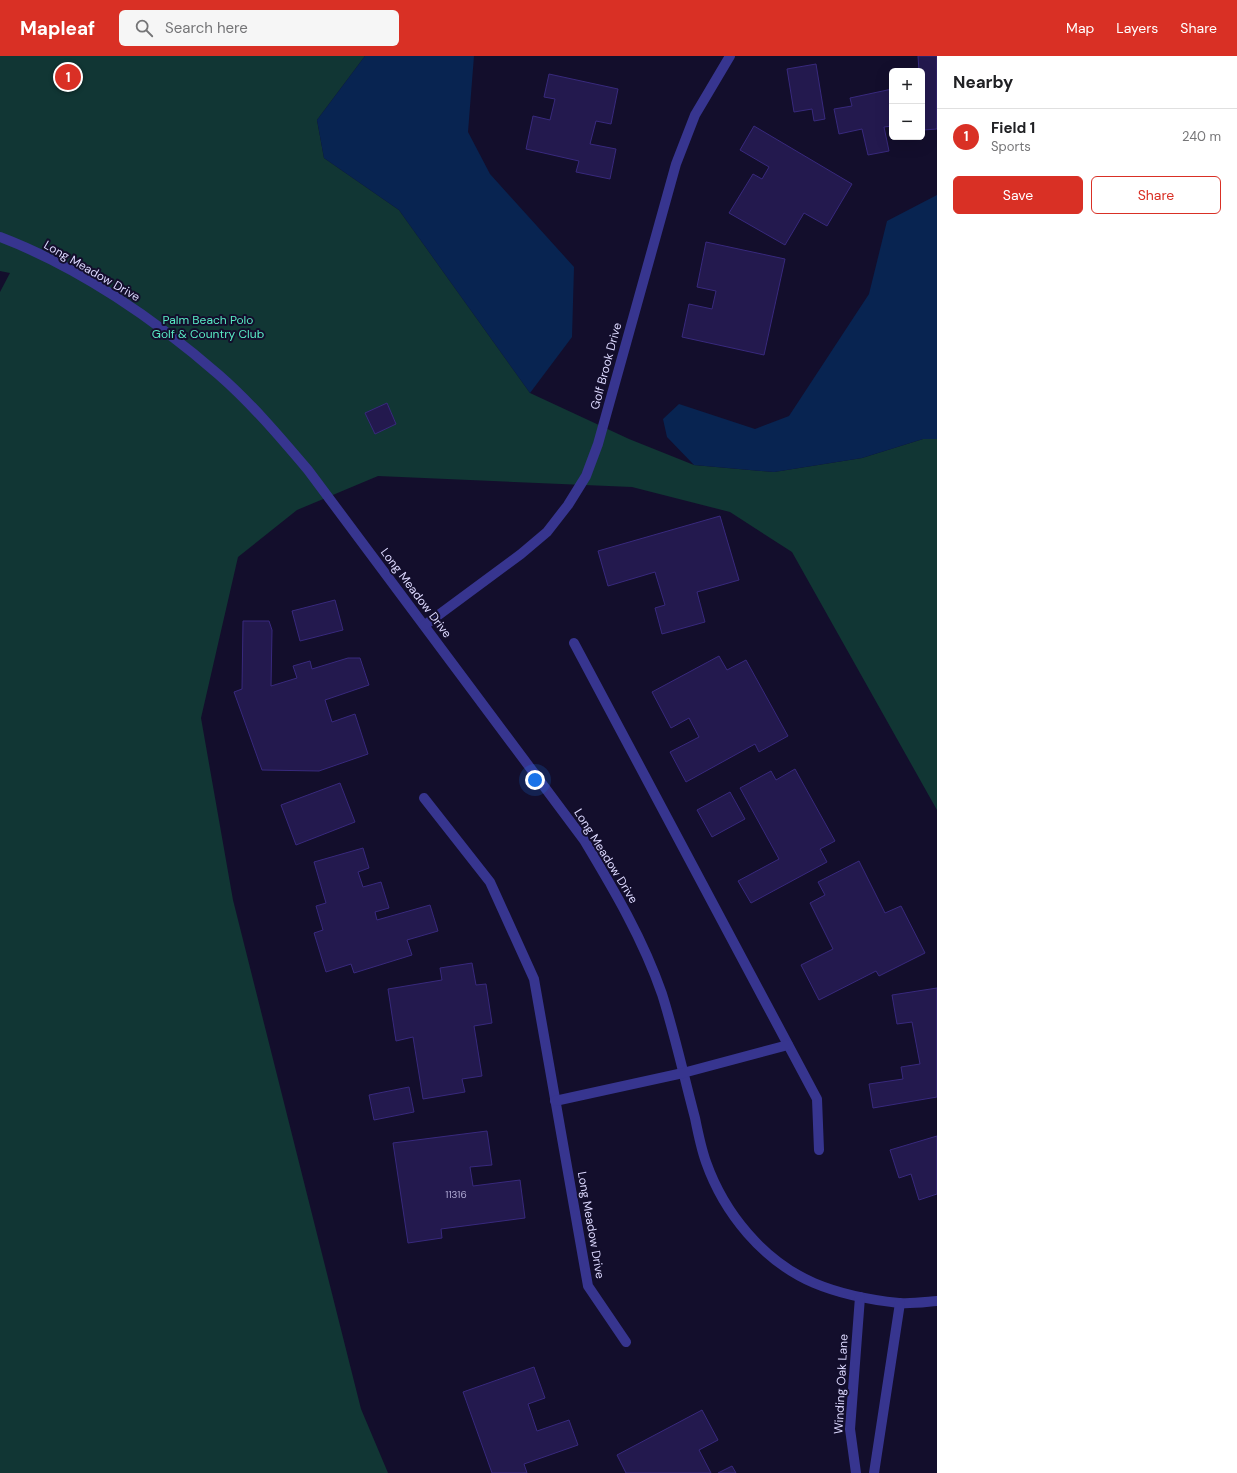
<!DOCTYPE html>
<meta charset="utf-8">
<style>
body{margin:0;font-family:"DM Sans",sans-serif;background:#f6f6f6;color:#202124}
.controls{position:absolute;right:12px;top:12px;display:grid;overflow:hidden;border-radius:6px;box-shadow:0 4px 16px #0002}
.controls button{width:36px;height:36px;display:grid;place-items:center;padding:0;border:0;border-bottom:1px solid #e0e0e0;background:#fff;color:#202124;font:20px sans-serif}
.you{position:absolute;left:535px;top:724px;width:14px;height:14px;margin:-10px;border:3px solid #fff;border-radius:50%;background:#1a73e8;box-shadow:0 0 0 6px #1a73e833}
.badge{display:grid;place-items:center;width:26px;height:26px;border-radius:50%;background:#d93025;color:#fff;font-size:13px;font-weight:700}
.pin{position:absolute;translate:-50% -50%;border:2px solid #fff;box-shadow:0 1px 4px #0006}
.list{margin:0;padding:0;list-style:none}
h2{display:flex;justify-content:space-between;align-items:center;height:52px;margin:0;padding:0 16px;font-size:17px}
h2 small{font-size:13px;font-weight:400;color:#757577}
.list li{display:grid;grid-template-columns:26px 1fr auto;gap:12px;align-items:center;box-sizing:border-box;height:56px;padding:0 16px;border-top:1px solid #e0e0e0}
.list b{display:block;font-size:15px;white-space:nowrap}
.list p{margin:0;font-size:13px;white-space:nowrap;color:#757577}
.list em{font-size:13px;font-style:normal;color:#757577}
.actions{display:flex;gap:8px;padding:12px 16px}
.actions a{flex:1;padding:9px 0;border:1px solid #d93025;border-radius:6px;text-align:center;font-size:14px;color:#d93025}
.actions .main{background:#d93025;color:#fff}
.icon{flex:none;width:22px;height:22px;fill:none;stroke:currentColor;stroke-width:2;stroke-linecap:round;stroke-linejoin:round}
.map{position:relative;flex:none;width:937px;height:1417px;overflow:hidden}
header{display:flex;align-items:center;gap:24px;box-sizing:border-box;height:56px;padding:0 20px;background:#d93025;color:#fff}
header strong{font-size:19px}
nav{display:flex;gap:22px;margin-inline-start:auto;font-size:14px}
.search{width:280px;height:36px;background:#f6f6f6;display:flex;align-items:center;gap:10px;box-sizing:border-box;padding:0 14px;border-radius:6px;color:#757577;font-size:15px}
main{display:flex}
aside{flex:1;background:#fff}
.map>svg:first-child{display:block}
</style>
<header>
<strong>Mapleaf</strong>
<div class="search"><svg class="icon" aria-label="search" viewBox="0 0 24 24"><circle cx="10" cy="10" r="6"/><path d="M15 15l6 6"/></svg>Search here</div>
<nav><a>Map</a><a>Layers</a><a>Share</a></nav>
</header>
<main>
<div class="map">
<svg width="937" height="1417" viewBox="0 0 937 1417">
<rect width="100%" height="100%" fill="#130e2c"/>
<path fill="#113634" d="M 0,0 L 365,0 L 317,64 L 324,102 L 399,154 L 530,337 L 629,383 L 694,409 L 774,416 L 862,402 L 923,383 L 937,383 L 937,754 L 792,496 L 730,456 L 632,431 L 378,420 L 297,454 L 238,501 L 201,662 L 233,844 L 361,1353 L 388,1417 L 0,1417 L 0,236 L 10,217 L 0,215 Z"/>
<g fill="#082451">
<path d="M 365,0 L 474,0 L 468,76 L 490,118 L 574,211 L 572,281 L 530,337 L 399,154 L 324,102 L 317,64 Z"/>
<path d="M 937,139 L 937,383 L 923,383 L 862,402 L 774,416 L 694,409 L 667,381 L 663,363 L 679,348 L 755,373 L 789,360 L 869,238 L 887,165 Z"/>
</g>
<g fill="#23194e" stroke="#38297d">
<path d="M 918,0 L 937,0 L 937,73 L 923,74 L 922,15 L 919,15 Z"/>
<path d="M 816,8 L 825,63 L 814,65 L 812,53 L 794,56 L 787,13 Z"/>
<path d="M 549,18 L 618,33 L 611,68 L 596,65 L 590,88 L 616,93 L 610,123 L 576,116 L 579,105 L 526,93 L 533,60 L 550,64 L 555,43 L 544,41 Z"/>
<path d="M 892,33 L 892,70 L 884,71 L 889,95 L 868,99 L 862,73 L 839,78 L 834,53 L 852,50 L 850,42 Z"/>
<path d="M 754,70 L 852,128 L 827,170 L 804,157 L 785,189 L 729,157 L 753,118 L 762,123 L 769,111 L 740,94 Z"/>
<path d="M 706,186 L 785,203 L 764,299 L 682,281 L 689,248 L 712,253 L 716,235 L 697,231 Z"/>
<path d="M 387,347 L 396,368 L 375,378 L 365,357 Z"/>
<path d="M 720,460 L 739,524 L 697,536 L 705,566 L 662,578 L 655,552 L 665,549 L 655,516 L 608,530 L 598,495 Z"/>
<path d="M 335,544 L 343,574 L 300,585 L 292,555 Z"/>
<path d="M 243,565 L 269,565 L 272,574 L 271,630 L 297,622 L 293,610 L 310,605 L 312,613 L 348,602 L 360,602 L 369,629 L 325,644 L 332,666 L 355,658 L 368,698 L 319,715 L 262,714 L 234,636 L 242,633 Z"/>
<path d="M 719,600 L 727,614 L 746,604 L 788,680 L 759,696 L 755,688 L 686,726 L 670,696 L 699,681 L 689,662 L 671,672 L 652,636 Z"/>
<path d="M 795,713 L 835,785 L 820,793 L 827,806 L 751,847 L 738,825 L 779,803 L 740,732 L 771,715 L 776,724 Z"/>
<path d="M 340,727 L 355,766 L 296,789 L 281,749 Z"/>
<path d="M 730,736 L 745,763 L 712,781 L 697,754 Z"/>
<path d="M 363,792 L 369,812 L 358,816 L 363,831 L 381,826 L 389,852 L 375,856 L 377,864 L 430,849 L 438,875 L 407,884 L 412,899 L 354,917 L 351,908 L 326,916 L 314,877 L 323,874 L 316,850 L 326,847 L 314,806 Z"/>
<path d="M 859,805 L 885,857 L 901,850 L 925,897 L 879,920 L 876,915 L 819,944 L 801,909 L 833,893 L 810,847 L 825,839 L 818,826 Z"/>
<path d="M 472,907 L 476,929 L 486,928 L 492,967 L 474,970 L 482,1020 L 462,1023 L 465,1036 L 423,1043 L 413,981 L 396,985 L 388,933 L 442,924 L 440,912 Z"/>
<path d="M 937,932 L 937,1041 L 873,1052 L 869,1028 L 903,1023 L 901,1011 L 920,1008 L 912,966 L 897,968 L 892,939 Z"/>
<path d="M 409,1031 L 414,1056 L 374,1064 L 369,1039 Z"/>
<path d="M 487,1075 L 492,1109 L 470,1111 L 473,1130 L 520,1124 L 525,1162 L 441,1173 L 442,1182 L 408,1187 L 393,1087 Z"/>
<path d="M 937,1080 L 937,1138 L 919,1144 L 911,1118 L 899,1122 L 890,1094 Z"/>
<path d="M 534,1311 L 545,1342 L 528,1348 L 537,1375 L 569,1364 L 578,1389 L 524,1408 L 527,1417 L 492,1417 L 463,1336 Z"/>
<path d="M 702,1354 L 718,1384 L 699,1394 L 711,1417 L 626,1417 L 617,1399 Z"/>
<path d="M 732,1410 L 736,1417 L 718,1417 Z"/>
</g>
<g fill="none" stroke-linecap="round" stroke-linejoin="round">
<g stroke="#37358f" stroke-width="10">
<path d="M 0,181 C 79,211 156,264 219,319 C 252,348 280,381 308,414 L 584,784 C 614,834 643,883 662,938 C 675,979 684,1021 695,1062 C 698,1077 701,1092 706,1106 C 724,1157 763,1205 814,1227 C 840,1238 871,1244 899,1247 C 911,1248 925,1246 937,1245"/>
<path d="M 425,569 L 521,498 L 547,476 L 568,449 L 586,420 L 598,388 L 676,108 L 695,59 L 730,0"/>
<path d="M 574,587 L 817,1043 L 819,1094"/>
<path d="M 424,742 L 490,826 L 534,923 L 588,1230 L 626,1286"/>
<path d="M 555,1045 L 683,1017 L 788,989"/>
<path d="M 856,1417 L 850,1373 L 860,1241"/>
<path d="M 874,1417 L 900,1247"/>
</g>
</g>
<g text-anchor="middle" stroke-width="4" stroke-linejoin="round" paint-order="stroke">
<g font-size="10" fill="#aea9d3">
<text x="456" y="1142">11316</text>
</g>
<g font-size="12" fill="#ddd9ff" stroke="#130e2c">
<text transform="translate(92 215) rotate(30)" y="4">Long Meadow Drive</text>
<text transform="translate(606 310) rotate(-75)" y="4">Golf Brook Drive</text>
<text transform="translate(416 537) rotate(53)" y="4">Long Meadow Drive</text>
<text transform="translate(606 800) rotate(58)" y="4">Long Meadow Drive</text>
<text transform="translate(591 1169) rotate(80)" y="4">Long Meadow Drive</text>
<text transform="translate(841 1328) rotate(-87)" y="4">Winding Oak Lane</text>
</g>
<g font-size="12" fill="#59ebc4" stroke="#130e2c">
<text x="208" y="268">Palm Beach Polo<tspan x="208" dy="14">Golf &amp; Country Club</tspan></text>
</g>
</g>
</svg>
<div class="controls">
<button>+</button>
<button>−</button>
</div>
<div class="you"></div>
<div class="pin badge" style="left:68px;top:21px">1</div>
</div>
<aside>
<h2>Nearby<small></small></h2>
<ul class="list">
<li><span class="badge">1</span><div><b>Field 1</b><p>Sports</p></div><em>240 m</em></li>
</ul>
<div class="actions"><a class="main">Save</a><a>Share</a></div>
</aside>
</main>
